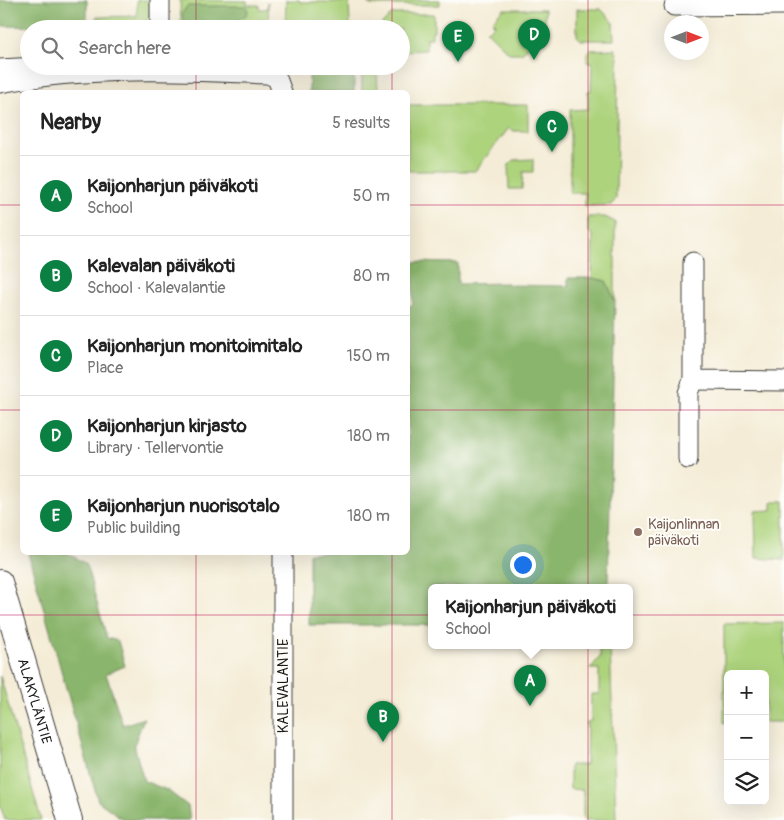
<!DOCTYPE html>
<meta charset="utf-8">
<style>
body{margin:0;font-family:Pangolin,sans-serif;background:#f6f6f6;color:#222}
.controls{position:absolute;right:15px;bottom:15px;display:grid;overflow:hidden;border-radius:8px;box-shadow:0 5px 20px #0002}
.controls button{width:45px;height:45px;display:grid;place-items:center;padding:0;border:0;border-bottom:1px solid #e0e0e0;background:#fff;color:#222;font:25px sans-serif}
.compass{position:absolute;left:664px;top:15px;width:45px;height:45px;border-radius:50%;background:#fff;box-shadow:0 5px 20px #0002;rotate:90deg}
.you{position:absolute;left:522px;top:564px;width:18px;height:18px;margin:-12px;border:4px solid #fff;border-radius:50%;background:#1a73e8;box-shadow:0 0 0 8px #1a73e833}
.badge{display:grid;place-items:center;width:32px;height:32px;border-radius:50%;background:#0b8043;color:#fff;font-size:16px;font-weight:700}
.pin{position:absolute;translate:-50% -41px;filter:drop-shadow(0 1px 2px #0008)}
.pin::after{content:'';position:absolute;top:26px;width:18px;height:15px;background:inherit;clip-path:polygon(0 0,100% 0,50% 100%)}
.popup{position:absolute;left:428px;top:584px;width:205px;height:65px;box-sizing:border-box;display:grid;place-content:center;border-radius:8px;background:#fff;filter:drop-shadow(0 1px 4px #0005);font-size:16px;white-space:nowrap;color:#767676}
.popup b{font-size:19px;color:#222}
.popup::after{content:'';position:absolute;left:50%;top:100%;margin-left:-10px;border:10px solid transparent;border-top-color:#fff}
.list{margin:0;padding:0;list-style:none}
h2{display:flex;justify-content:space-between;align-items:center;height:65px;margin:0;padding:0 20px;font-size:21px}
h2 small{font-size:16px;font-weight:400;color:#767676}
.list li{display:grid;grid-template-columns:32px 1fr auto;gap:15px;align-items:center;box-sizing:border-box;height:80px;padding:0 20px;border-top:1px solid #e0e0e0}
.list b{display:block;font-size:19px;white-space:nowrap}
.list p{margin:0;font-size:16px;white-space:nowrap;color:#767676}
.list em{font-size:16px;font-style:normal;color:#767676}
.icon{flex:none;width:28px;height:28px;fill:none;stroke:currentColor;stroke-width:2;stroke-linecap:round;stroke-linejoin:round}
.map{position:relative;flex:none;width:784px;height:820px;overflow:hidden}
.search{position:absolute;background:#fff;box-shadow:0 5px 20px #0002;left:20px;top:20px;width:390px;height:55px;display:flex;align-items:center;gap:12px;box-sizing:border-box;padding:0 18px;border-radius:28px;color:#767676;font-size:19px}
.panel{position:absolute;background:#fff;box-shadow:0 5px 20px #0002;left:20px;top:90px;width:390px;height:465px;border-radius:8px}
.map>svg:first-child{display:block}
</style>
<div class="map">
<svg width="784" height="820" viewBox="0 0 784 820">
<rect width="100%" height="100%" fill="#fdfcf7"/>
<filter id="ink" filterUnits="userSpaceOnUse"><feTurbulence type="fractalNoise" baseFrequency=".02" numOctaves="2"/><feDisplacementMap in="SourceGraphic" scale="10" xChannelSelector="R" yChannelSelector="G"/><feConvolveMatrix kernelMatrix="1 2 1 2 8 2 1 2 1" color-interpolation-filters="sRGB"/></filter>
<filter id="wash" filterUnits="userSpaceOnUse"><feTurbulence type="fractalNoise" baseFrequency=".0096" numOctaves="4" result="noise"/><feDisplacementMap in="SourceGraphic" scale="20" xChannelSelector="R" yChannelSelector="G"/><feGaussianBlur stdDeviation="1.12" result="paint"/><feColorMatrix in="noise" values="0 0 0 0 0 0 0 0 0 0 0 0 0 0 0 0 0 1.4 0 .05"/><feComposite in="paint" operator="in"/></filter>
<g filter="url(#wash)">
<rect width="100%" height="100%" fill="#f4ecd6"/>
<g fill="#add37d" stroke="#64784c">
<path d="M 137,0 L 152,0 L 152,29 L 96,29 L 96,17 L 137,16 Z"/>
<path d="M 180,0 L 247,1 L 247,5 L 259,5 L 259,9 L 267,9 L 268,2 L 269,26 L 267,29 L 181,29 Z"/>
<path d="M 286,0 L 299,0 L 300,2 L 344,2 L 345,0 L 349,0 L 350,25 L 344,29 L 287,29 L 285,26 Z"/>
<path d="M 364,0 L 440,0 L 440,5 L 370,5 Z"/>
<path d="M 503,9 L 545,9 L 545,41 L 533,41 L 522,53 L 509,53 L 486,30 L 489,30 L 495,24 L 494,22 L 493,24 L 493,20 Z"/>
<path d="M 577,9 L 601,9 L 613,22 L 614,40 L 581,40 L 577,36 Z"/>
<path d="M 392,14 L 434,14 L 434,31 L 432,31 L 432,38 L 426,38 L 426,50 L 401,51 L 401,29 L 377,29 Z"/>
<path d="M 615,49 L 618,58 L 616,199 L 611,205 L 585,206 L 585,193 L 570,193 L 570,110 L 588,109 L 588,91 L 591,91 L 592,62 L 587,62 L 587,53 L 590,50 Z"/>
<path d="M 362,66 L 379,66 L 377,68 L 378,92 L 362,92 Z"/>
<path d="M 408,105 L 528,105 L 528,131 L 514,131 L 509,128 L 475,171 L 408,171 Z"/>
<path d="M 533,159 L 533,172 L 523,172 L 522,189 L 509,189 L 508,166 L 514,160 Z"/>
<path d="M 588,217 L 605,217 L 615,222 L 615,301 L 606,281 L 592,278 L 593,235 L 588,231 Z"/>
<path d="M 772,501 L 784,501 L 784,560 L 756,558 L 755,511 L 772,510 Z"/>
<path d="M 784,623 L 784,722 L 765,722 L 765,674 L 728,674 L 728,723 L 724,723 L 724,624 Z"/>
<path d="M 600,645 L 610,645 L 616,820 L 583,820 L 583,790 L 570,789 L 570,765 L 586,765 L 587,722 L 591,721 L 591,694 L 599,694 L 599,669 L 590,669 L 600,657 Z"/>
<path d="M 0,676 L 41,820 L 5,820 L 0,805 Z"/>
</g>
<g fill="#8ab56c" stroke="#536844">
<path d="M 0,0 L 87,0 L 87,27 L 0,26 Z"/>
<path d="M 187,6 L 246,6 L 248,11 L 246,15 L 223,29 L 194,29 L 184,23 L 182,14 Z"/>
<rect x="309" y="66" width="45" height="26"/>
<path d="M 412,262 L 458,263 L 458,284 L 508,283 L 510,285 L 568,286 L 568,278 L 592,278 L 606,281 L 615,301 L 608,584 L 605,587 L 431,587 L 431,625 L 309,625 L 309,553 L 408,552 L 408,306 L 413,305 L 413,277 Z"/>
<path d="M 28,553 L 68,553 L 86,564 L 107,638 L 118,641 L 125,666 L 106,674 L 123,725 L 144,718 L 134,745 L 144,781 L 167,790 L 188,806 L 190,820 L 124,820 L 98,801 Z"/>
</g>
</g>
<g filter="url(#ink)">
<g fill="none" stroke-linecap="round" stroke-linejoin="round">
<g stroke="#3c3b38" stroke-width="21">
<g id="minor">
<path d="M 160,0 L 160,29"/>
<path d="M 674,6 L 784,5"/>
<path d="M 0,69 L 36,67"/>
<path d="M 0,83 C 88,67 178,70 268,74 L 277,78 L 282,92"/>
<path d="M 693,262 L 693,380 L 784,381"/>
<path d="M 688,459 L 688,393 L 693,380"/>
<path d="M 283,552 L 283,820"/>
</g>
</g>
<g stroke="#3c3b38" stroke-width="26">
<g id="major">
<path id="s1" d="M 0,582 L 70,820"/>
</g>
</g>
<use href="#minor" stroke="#fff" stroke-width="19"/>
<use href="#major" stroke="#fff" stroke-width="24"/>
</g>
</g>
<path fill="none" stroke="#c2185b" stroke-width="1" stroke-opacity="0.55" d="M 196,0 L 196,29M 392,0 L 392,29M 588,0 L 588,820M 196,66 L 196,92M 392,66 L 392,92M 0,205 L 22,205M 408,205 L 784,205M 0,410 L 22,410M 408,410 L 784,410M 196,552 L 196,820M 392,552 L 392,820M 0,615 L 784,615"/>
<circle fill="#8d6e63" stroke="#fdfcf7" stroke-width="2" cx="638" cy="532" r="5"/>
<g text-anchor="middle" stroke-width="4" stroke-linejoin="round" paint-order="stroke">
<g font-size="14" fill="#785e54" stroke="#fdfcf7" text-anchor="start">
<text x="648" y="529">Kaijonlinnan<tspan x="648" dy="16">päiväkoti</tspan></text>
</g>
<g font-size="14" fill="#1c1c1c" stroke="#fdfcf7">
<text transform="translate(283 686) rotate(-90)" y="5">KALEVALANTIE</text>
<text dy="5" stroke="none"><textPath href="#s1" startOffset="124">ALAKYLÄNTIE</textPath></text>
</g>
</g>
</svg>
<div class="controls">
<button>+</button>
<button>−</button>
<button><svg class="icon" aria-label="layers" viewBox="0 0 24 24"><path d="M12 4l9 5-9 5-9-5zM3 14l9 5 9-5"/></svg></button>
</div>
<svg class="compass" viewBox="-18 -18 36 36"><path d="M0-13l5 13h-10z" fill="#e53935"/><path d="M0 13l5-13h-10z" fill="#767676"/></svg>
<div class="you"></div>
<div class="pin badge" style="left:530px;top:706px">A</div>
<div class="popup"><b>Kaijonharjun päiväkoti</b>School</div>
<div class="pin badge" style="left:383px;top:742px">B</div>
<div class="pin badge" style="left:552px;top:152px">C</div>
<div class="pin badge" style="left:534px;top:60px">D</div>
<div class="pin badge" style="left:458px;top:62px">E</div>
<div class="search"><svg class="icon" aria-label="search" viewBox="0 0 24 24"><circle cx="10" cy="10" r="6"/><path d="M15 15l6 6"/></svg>Search here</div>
<section class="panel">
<h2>Nearby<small>5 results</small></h2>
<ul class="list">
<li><span class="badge">A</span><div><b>Kaijonharjun päiväkoti</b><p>School</p></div><em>50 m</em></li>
<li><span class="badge">B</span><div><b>Kalevalan päiväkoti</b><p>School · Kalevalantie</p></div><em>80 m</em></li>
<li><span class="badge">C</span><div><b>Kaijonharjun monitoimitalo</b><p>Place</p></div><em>150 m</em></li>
<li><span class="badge">D</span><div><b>Kaijonharjun kirjasto</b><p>Library · Tellervontie</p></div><em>180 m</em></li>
<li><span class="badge">E</span><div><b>Kaijonharjun nuorisotalo</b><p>Public building</p></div><em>180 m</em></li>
</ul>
</section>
</div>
